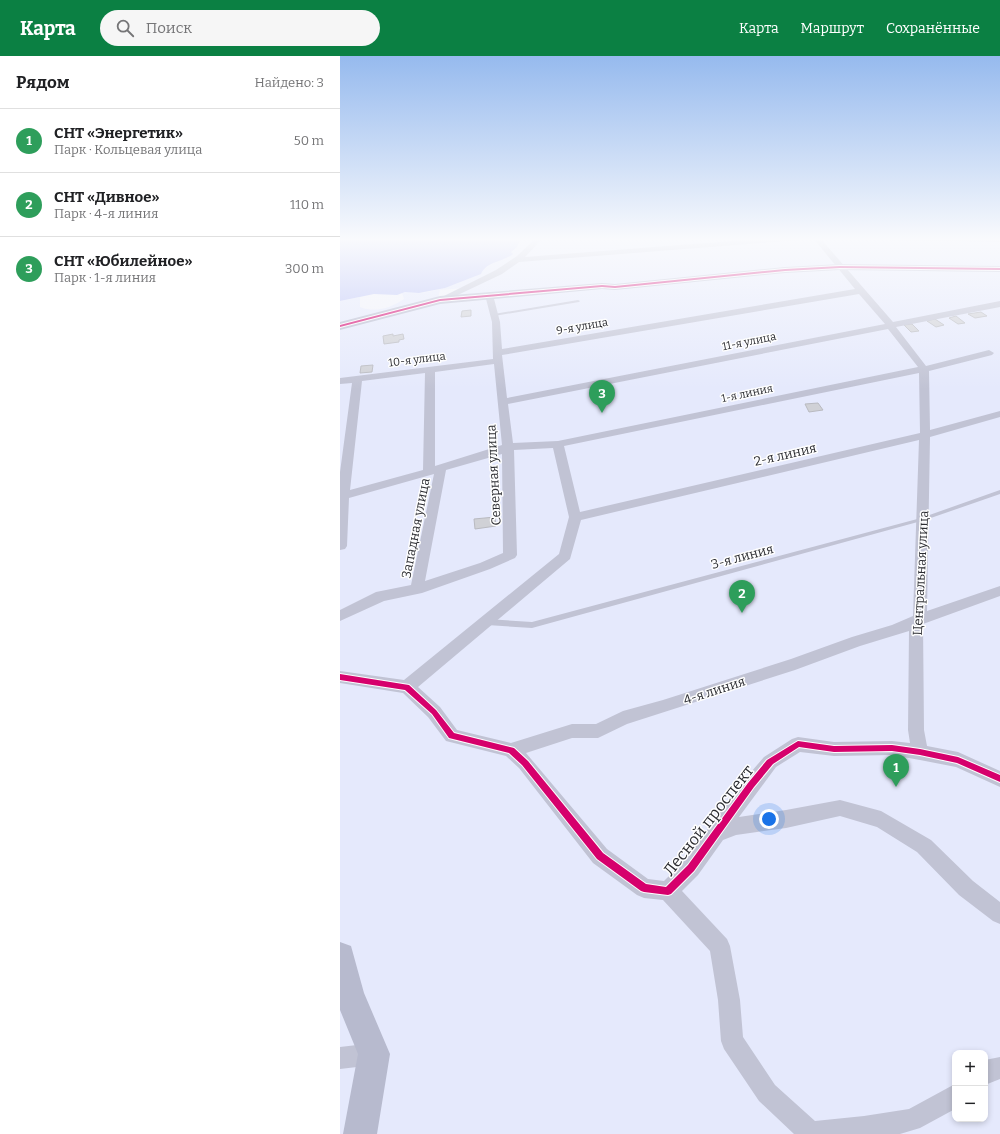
<!DOCTYPE html>
<html lang="ru">
<meta charset="utf-8">
<style>
body{margin:0;font-family:Bitter,serif;background:#f6f6f6;color:#202124}
.controls{position:absolute;right:12px;bottom:12px;display:grid;overflow:hidden;border-radius:8px;box-shadow:0 2px 6px #0003}
.controls button{width:36px;height:36px;display:grid;place-items:center;padding:0;border:0;border-bottom:1px solid #e0e0e0;background:#fff;color:#202124;font:20px sans-serif}
.you{position:absolute;left:429px;top:763px;width:14px;height:14px;margin:-10px;border:3px solid #fff;border-radius:50%;background:#1a73e8;box-shadow:0 0 0 6px #1a73e833}
.badge{display:grid;place-items:center;width:26px;height:26px;border-radius:50%;background:#0b8043;color:#fff;font-size:13px;font-weight:700}
.pin{position:absolute;translate:-50% -33px;filter:drop-shadow(0 1px 2px #0008)}
.pin::after{content:'';position:absolute;top:21px;width:14px;height:12px;background:inherit;clip-path:polygon(0 0,100% 0,50% 100%)}
.list{margin:0;padding:0;list-style:none}
h2{display:flex;justify-content:space-between;align-items:center;height:52px;margin:0;padding:0 16px;font-size:17px}
h2 small{font-size:13px;font-weight:400;color:#757577}
.list li{display:grid;grid-template-columns:26px 1fr auto;gap:12px;align-items:center;box-sizing:border-box;height:64px;padding:0 16px;border-top:1px solid #e0e0e0}
.list b{display:block;font-size:15px;white-space:nowrap}
.list p{margin:0;font-size:13px;white-space:nowrap;color:#757577}
.list em{font-size:13px;font-style:normal;color:#757577}
.icon{flex:none;width:22px;height:22px;fill:none;stroke:currentColor;stroke-width:2;stroke-linecap:round;stroke-linejoin:round}
.map{position:relative;flex:none;width:660px;height:1078px;overflow:hidden}
header{display:flex;align-items:center;gap:24px;box-sizing:border-box;height:56px;padding:0 20px;background:#0b8043;color:#fff}
header strong{font-size:19px}
nav{display:flex;gap:22px;margin-inline-start:auto;font-size:14px}
.search{width:280px;height:36px;background:#f6f6f6;display:flex;align-items:center;gap:10px;box-sizing:border-box;padding:0 14px;border-radius:22px;color:#757577;font-size:15px}
main{display:flex}
aside{flex:1;background:#fff}
.map>svg:first-child{display:block}
</style>
<header>
<strong>Карта</strong>
<div class="search"><svg class="icon" aria-label="search" viewBox="0 0 24 24"><circle cx="10" cy="10" r="6"/><path d="M15 15l6 6"/></svg>Поиск</div>
<nav><a>Карта</a><a>Маршрут</a><a>Сохранённые</a></nav>
</header>
<main>
<aside>
<h2>Рядом<small>Найдено: 3</small></h2>
<ul class="list">
<li><span class="badge" style="background:#2e9e5b">1</span><div><b>СНТ «Энергетик»</b><p>Парк · Кольцевая улица</p></div><em>50 m</em></li>
<li><span class="badge" style="background:#2e9e5b">2</span><div><b>СНТ «Дивное»</b><p>Парк · 4-я линия</p></div><em>110 m</em></li>
<li><span class="badge" style="background:#2e9e5b">3</span><div><b>СНТ «Юбилейное»</b><p>Парк · 1-я линия</p></div><em>300 m</em></li>
</ul>
</aside>
<div class="map">
<svg width="660" height="1078" viewBox="0 0 660 1078">
<rect width="100%" height="100%" fill="#f2f3fa"/>
<path fill="#e5e9fc" fill-rule="evenodd" d="M 179,182 L 660,182 L 660,1078 L 0,1078 L 0,273 L 100,244 L 123,232 L 100,234 L 98,242 L 0,269 L 0,245 L 20,241 L 20,251 C 35,257 51,252 64,243 L 62,237 C 68,235 74,237 80,237 C 101,235 121,226 140,218 C 146,209 159,203 169,201 L 171,196 L 180,185 ZM 615,997 L 645,997 L 645,1063 L 615,1063 Z"/>
<path fill="#bbc2f7" d="M 0,182 L 179,182 L 180,185 L 177,191 L 171,196 L 173,198 C 163,206 147,205 141,218 L 105,232 L 79,237 L 65,236 L 57,239 L 34,238 L 0,245 Z"/>
<g fill="#d0d1d6" stroke="#b9bac0">
<path d="M 131,254 L 131,260 L 121,261 L 122,255 Z"/>
<path d="M 641,256 L 647,260 L 635,262 L 628,258 Z"/>
<path d="M 616,260 L 625,267 L 618,268 L 609,262 Z"/>
<path d="M 595,263 L 604,269 L 596,271 L 587,265 Z"/>
<path d="M 572,268 L 579,275 L 571,276 L 564,269 Z"/>
<path d="M 53,278 L 53,280 L 63,278 L 64,283 L 59,284 L 59,286 L 44,288 L 43,280 Z"/>
<path d="M 33,309 L 32,316 L 20,317 L 21,310 Z"/>
<path d="M 478,347 L 483,354 L 469,356 L 465,348 Z"/>
<path d="M 155,461 L 156,470 L 135,473 L 134,463 Z"/>
</g>
<g fill="none" stroke-linecap="round" stroke-linejoin="round">
<g fill="#c1c3d4" fill-rule="evenodd">
<path d="M 238,244 L 240,245 L 239,246 L 154,260 L 152,259 L 154,258 Z"/>
<path d="M 660,434 L 660,438 L 585,464 L 192,572 L 147,569 L 144,568 L 143,566 L 144,564 L 147,563 L 192,566 L 581,462 Z"/>
</g>
<g fill="#c1c3d4" fill-rule="evenodd">
<path d="M 196,182 L 203,182 L 185,201 L 430,182 L 463,182 L 460,184 L 179,206 L 162,218 L 103,246 L 100,247 L 96,244 L 156,214 L 177,200 Z"/>
<path d="M 473,182 L 480,182 L 553,266 L 660,245 L 660,251 L 556,271 L 586,310 L 649,294 L 654,297 L 652,299 L 589,315 L 590,374 L 660,355 L 660,361 L 590,381 L 587,555 L 660,530 L 660,540 L 583,568 L 584,674 L 587,690 L 618,696 L 660,715 L 660,731 L 616,711 L 580,704 L 552,699 L 494,700 L 460,696 L 436,711 L 399,761 L 446,754 L 500,744 L 541,755 L 591,784 L 633,825 L 660,846 L 660,868 L 653,865 L 619,839 L 577,796 L 537,771 L 500,760 L 446,772 L 396,779 L 383,784 L 358,819 L 342,835 L 387,883 L 390,890 L 400,944 L 403,981 L 435,1029 L 475,1065 L 524,1060 L 569,1053 L 615,1028 L 615,1053 L 580,1072 L 560,1078 L 454,1078 L 419,1045 L 384,993 L 381,985 L 378,944 L 370,895 L 323,844 L 304,842 L 297,839 L 253,807 L 179,712 L 166,700 L 106,685 L 88,661 L 63,637 L 0,627 L 0,615 L 64,624 L 219,498 L 229,461 L 213,392 L 174,394 L 177,499 L 175,502 L 150,513 L 82,537 L 44,545 L 0,565 L 0,554 L 36,536 L 71,529 L 94,418 L 9,442 L 7,490 L 5,493 L 0,494 L 0,416 L 12,327 L 0,328 L 0,322 L 153,303 L 152,266 L 145,239 L 149,237 L 153,239 L 160,266 L 162,293 L 515,233 ZM 519,238 L 545,268 L 167,342 L 162,299 ZM 548,273 L 578,311 L 218,385 L 173,387 L 168,348 ZM 154,308 L 162,389 L 95,410 L 95,316 ZM 85,317 L 83,414 L 10,434 L 22,325 ZM 579,317 L 580,377 L 240,456 L 224,390 ZM 579,384 L 573,560 L 552,569 L 512,581 L 451,603 L 323,644 L 283,655 L 256,668 L 232,668 L 171,687 L 117,674 L 100,651 L 78,631 L 230,503 L 241,464 ZM 162,398 L 163,497 L 140,507 L 85,525 L 106,414 ZM 569,575 L 568,674 L 570,687 L 552,685 L 494,686 L 458,681 L 452,683 L 424,701 L 405,723 L 344,805 L 324,825 L 308,823 L 267,793 L 186,697 L 232,682 L 258,682 L 287,668 L 455,614 L 520,590 Z"/>
<path d="M 541,182 L 660,182 L 660,186 L 544,184 Z"/>
<path d="M 34,987 L 42,990 L 45,998 L 42,1006 L 34,1009 L 0,1013 L 0,991 Z"/>
<path d="M 660,1001 L 660,1023 L 645,1029 L 645,1004 Z"/>
</g>
<g fill="#b7bace" fill-rule="evenodd">
<path d="M 500,208 L 660,210 L 660,216 L 500,214 L 445,217 L 275,234 L 262,233 L 100,248 L 0,274 L 0,266 L 100,240 L 262,227 L 275,228 L 445,211 Z"/>
<path d="M 0,886 L 11,890 L 24,937 L 50,998 L 37,1078 L 3,1078 L 18,998 L 0,954 Z"/>
</g>
<g stroke="#fefefe" stroke-width="2">
<g id="cycleway">
<path d="M 500,210 L 660,212 L 660,214 L 500,212 L 445,215 L 275,232 L 262,231 L 100,245 L 0,271 L 0,269 L 100,243 L 262,229 L 275,230 L 445,213 Z"/>
<path d="M 0,618 L 69,629 L 96,654 L 114,677 L 174,692 L 188,705 L 263,797 L 306,828 L 326,831 L 348,809 L 408,727 L 427,704 L 458,685 L 494,690 L 552,689 L 580,693 L 618,701 L 660,719 L 660,726 L 617,707 L 580,699 L 552,695 L 494,696 L 459,691 L 433,708 L 414,731 L 354,815 L 331,838 L 328,839 L 304,836 L 301,835 L 257,803 L 182,709 L 169,697 L 109,682 L 92,658 L 65,634 L 0,624 Z"/>
</g>
</g>
<use href="#cycleway" fill="#d6006c" fill-rule="evenodd"/>
</g>
<linearGradient id="sky" x2="0" y2="1"><stop stop-color="#96baee"/><stop offset="0.55" stop-color="#f9fafd"/><stop offset="1" stop-color="#f9fafd" stop-opacity="0"/></linearGradient>
<rect width="660" height="333" fill="url(#sky)"/>
<g text-anchor="middle" stroke-width="3" stroke-linejoin="round" paint-order="stroke">
<g font-size="11" fill="#2b2c31" stroke="#fefefe">
<text transform="translate(242 270) rotate(-10)" y="4">9-я улица</text>
<text transform="translate(409 285) rotate(-11)" y="4">11-я улица</text>
<text transform="translate(77 303) rotate(-7)" y="4">10-я улица</text>
<text transform="translate(407 337) rotate(-12)" y="4">1-я линия</text>
</g>
<g font-size="13" fill="#2b2c31" stroke="#fefefe">
<text transform="translate(445 398) rotate(-13)" y="5">2-я линия</text>
<text transform="translate(153 419) rotate(-93)" y="5">Северная улица</text>
<text transform="translate(75 472) rotate(-79)" y="5">Западная улица</text>
<text transform="translate(402 500) rotate(-15)" y="5">3-я линия</text>
<text transform="translate(580 517) rotate(-87)" y="5">Центральная улица</text>
<text transform="translate(374 634) rotate(-18)" y="5">4-я линия</text>
</g>
<g font-size="16" fill="#2b2c31" stroke="#fefefe">
<text transform="translate(368 764) rotate(-52)" y="6">Лесной проспект</text>
</g>
</g>
</svg>
<div class="controls">
<button>+</button>
<button>−</button>
</div>
<div class="you"></div>
<div class="pin badge" style="left:556px;top:731px;background:#2e9e5b">1</div>
<div class="pin badge" style="left:402px;top:557px;background:#2e9e5b">2</div>
<div class="pin badge" style="left:262px;top:357px;background:#2e9e5b">3</div>
</div>
</main>
